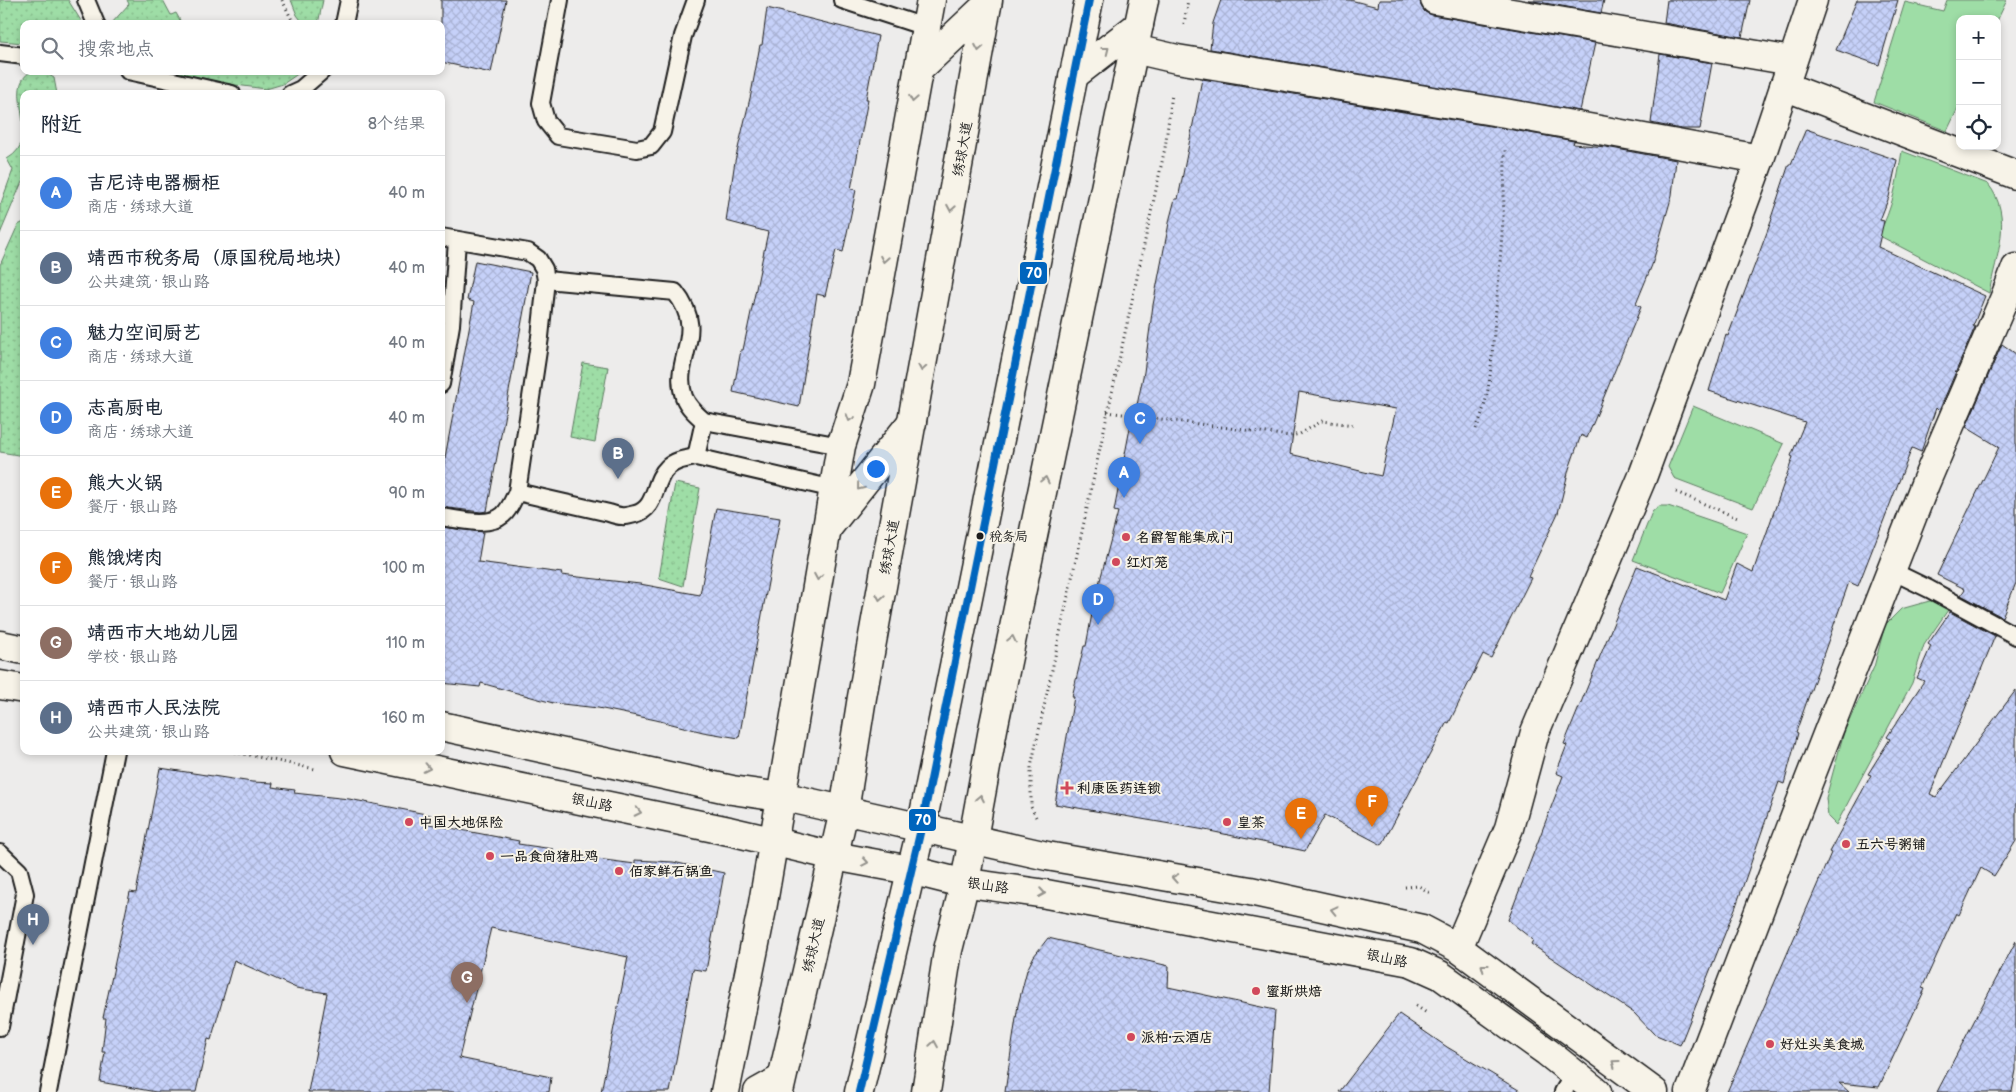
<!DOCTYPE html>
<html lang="zh">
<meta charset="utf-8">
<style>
body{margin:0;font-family:"Balsamiq Sans","LXGW WenKai TC",sans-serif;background:#f2f2f3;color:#1f2937}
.controls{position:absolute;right:15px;top:15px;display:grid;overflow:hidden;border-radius:10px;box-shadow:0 2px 8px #0003}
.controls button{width:45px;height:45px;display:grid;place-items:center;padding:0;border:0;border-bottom:1px solid #e0e1e3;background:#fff;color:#1f2937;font:25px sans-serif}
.you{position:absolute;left:875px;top:468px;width:18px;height:18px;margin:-12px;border:4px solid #fff;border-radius:50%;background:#1a73e8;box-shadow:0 0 0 8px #1a73e833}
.badge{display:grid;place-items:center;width:32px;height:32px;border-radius:50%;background:#d1495b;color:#fff;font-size:16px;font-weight:700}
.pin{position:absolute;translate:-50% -41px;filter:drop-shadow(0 1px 2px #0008)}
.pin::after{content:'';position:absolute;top:26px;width:18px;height:15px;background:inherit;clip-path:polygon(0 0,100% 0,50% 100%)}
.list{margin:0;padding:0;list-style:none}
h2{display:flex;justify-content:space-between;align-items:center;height:65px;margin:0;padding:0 20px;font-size:21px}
h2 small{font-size:16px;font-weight:400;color:#747a83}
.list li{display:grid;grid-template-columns:32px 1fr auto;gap:15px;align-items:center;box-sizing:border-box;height:75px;padding:0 20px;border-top:1px solid #e0e1e3}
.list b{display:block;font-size:19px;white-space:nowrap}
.list p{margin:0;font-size:16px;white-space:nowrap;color:#747a83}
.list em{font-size:16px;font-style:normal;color:#747a83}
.icon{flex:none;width:28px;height:28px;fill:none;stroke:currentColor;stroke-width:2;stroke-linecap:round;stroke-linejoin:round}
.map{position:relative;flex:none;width:2016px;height:1092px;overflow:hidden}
.search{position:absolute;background:#fff;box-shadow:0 2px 8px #0003;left:20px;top:20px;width:425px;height:55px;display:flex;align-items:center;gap:12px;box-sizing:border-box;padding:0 18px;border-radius:10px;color:#747a83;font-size:19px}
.panel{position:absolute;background:#fff;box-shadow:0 2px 8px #0003;left:20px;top:90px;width:425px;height:665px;border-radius:10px}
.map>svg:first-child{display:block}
</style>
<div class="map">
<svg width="2016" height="1092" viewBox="0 0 2016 1092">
<defs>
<pattern id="grass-dots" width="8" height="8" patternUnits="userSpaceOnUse" patternTransform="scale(1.25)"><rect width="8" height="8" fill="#9edda6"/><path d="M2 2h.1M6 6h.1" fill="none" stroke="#88bd8e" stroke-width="1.8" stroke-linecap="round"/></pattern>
<pattern id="building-cross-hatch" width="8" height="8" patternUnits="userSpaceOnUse" patternTransform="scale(1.25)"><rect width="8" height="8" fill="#c6d1f9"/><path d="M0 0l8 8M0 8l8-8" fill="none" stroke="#aab3d5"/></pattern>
</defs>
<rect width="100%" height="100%" fill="#edeceb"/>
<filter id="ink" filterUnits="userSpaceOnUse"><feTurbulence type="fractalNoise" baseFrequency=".02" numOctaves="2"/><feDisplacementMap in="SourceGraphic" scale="10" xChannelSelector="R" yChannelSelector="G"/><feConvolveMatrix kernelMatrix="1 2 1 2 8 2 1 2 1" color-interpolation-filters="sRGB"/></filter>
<g filter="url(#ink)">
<g fill="url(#grass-dots)" stroke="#5d7c61">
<path d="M 0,0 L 68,0 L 83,24 L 24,24 L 24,43 L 0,41 Z"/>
<path d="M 127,0 L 163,0 L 171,15 L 176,13 L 182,24 L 111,24 L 129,4 Z"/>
<path d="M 291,0 L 323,0 L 318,24 L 304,24 L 297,15 Z"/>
<path d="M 32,71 L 43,71 L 54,78 L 57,94 L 24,94 L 24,177 L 0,234 L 0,206 L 13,170 L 7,159 C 45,138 0,87 32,71 Z"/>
<path d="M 171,71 L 302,71 L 283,84 L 266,89 L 228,84 Z"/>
<path d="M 24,222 L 24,456 L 0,452 L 0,265 L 18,225 Z"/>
<path d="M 583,363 L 608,367 L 595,442 L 570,437 Z"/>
<path d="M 675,483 L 700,488 L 683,586 L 659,578 Z"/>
</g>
<g fill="#9edda6" stroke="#5d7c61">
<path d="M 1947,0 L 2007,0 L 1997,21 L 1997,19 L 1960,19 L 1960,104 L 1947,131 L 1874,102 L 1905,2 L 1943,11 Z"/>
<path d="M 1902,151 L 1988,184 C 2014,216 1996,256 1989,293 L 1878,235 C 1893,209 1897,181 1902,151 Z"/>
<path d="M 1693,406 L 1784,444 L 1753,508 L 1674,478 L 1668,467 Z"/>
<path d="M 1659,506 L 1668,506 L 1747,533 L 1720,593 L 1633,560 L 1652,512 Z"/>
<path d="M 1933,600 L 1950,607 L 1924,645 L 1912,683 L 1836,825 L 1828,817 L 1826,798 L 1844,732 L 1874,667 L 1885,625 L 1901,609 Z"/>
</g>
<g fill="url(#building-cross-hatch)" stroke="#1c1c1c" fill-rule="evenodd">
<path d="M 441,0 L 506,0 L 491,73 L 441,62 Z"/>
<path d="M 1221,0 L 1350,0 L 1378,7 L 1379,0 L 1420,0 L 1421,6 L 1425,12 L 1432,15 L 1595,43 L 1580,111 L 1210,49 L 1213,23 Z"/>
<path d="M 1528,0 L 1604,0 L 1601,13 Z"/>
<path d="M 1667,0 L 1750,0 L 1742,37 L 1664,23 Z"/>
<path d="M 1857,0 L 1898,0 L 1879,65 L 1836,50 Z"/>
<path d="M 767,8 L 878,36 L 866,99 L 868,99 L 851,189 L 856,190 L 843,252 L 836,250 L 825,296 L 817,294 L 799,407 L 733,392 L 741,350 L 743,350 L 768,232 L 726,221 L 735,161 L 751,94 L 760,45 L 762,45 Z"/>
<path d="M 1660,54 L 1712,63 L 1700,129 L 1681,129 L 1651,123 Z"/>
<path d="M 1202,79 L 1502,128 L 1574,141 L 1573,144 L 1606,147 L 1676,160 L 1672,195 L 1652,265 L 1636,304 L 1641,307 L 1587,438 L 1581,435 L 1569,469 L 1558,513 L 1528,577 L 1531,578 L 1491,658 L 1483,654 L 1449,723 L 1447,722 L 1382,845 L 1325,815 L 1305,851 L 1205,830 L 1055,804 L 1074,697 L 1072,697 L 1084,646 L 1086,646 L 1094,603 L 1118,512 L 1114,511 L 1131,423 L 1133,424 L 1144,372 L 1153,305 L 1170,218 L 1175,199 L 1178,199 ZM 1299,392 L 1396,409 L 1381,476 L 1290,454 Z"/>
<path d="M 1806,129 L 1897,160 L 1889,197 L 1880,220 L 1884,221 L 1878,247 L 1985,296 L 1973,326 L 1975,327 L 1939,411 L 1936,408 L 1921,452 L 1912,448 L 1858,586 L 1849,582 L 1796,732 L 1798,733 L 1784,784 L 1779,782 L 1736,906 L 1680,1045 L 1654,1034 L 1634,1013 L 1531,944 L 1533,940 L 1508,920 L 1563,776 L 1556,773 L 1567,745 L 1564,744 L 1637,566 L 1724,600 L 1737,564 L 1753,572 L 1793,457 L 1791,456 L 1805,422 L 1709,391 L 1726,335 L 1728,336 L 1772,219 L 1771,218 L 1789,164 L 1791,164 Z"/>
<path d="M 475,261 L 531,272 L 487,511 L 481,512 L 441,507 L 441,479 L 474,302 L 467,300 Z"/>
<path d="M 2002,344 L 2016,354 L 2016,583 L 2002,617 L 1961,595 L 1965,589 L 1937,575 L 1999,447 L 1966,427 Z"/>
<path d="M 716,508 L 780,518 L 739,738 L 703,732 L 656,720 L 598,708 L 553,703 L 481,683 L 480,687 L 441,683 L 441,527 L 483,532 L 478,562 L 562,573 L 561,575 L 640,584 L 700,595 Z"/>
<path d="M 1950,612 L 1995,636 L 1930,794 L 1936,797 L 2016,690 L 2016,841 L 1994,876 L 1981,868 L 1959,915 L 1956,913 L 1922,988 L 1925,989 L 1879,1087 L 1839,1083 L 1849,1092 L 1727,1092 L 1831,853 L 1829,852 L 1871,775 L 1868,774 L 1890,739 L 1887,737 L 1924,681 L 1917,678 L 1931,646 L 1928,644 Z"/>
<path d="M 160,768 L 252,782 L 273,783 L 272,787 L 295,790 L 294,793 L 349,799 L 431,815 L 429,824 L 519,841 L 518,844 L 553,849 L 552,853 L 635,864 L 635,860 L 673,862 L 724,873 L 706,971 L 693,969 L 670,1092 L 601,1092 L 628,957 L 491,928 L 459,1058 L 551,1077 L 549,1092 L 308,1092 L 327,993 L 296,988 L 234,960 L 211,1040 L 208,1039 L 196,1092 L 156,1092 L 100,1082 L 105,1052 L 102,1052 L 106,1018 L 103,1018 L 130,892 L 136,893 Z"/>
<path d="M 1048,938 L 1169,966 L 1168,987 L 1275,1010 L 1269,1092 L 1005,1092 L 1018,1005 L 1027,970 L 1034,956 Z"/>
<path d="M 2016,941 L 2016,1070 L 2012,1092 L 1937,1092 Z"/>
<path d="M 1399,1014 L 1447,1047 L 1522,1092 L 1339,1092 Z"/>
</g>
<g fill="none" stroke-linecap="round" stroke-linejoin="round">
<g stroke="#1c1c1c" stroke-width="20">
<g id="lane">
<path d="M 86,0 L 96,24"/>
<path d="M 560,0 L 541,103 L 546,121 L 558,136 L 637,149 L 651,146 L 662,132 L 683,36 L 696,0"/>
<path d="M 842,0 L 925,27"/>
<path d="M 344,24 L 349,0"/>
<path d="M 0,53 L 24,56"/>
<path d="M 128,71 L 232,94"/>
<path d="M 290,94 L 301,89 L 322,71"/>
<path d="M 441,237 L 528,252 L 538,259 L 544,269 L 546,280 L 540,337 L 517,492 C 513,500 510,509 503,515 C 488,528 459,519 441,517"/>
<path d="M 546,280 L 675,292 C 709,334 671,359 684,397 C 688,407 696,414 704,421 L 841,446"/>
<path d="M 441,384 L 451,325 L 457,241"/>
<path d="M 696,457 L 704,421"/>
<path d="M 517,492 L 609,513 C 620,517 625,517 635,514 C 657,509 653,481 667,468 C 675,460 685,459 696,457 L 834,489"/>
<path d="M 1892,571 L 1929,589 L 2016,636"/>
<path d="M 0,853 L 19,871 L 25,894 L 0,1027"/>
<path d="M 48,1092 L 115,751"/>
<path d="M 1563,1092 L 1574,1074"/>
</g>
</g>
<g stroke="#1c1c1c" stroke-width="31">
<g id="street">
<path d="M 1435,0 L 1792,61"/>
<path d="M 1134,49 L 1177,59 L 1505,113 L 1760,159"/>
<path d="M 918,70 L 987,5"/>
<path d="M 1073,76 L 1139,25"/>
<path d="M 1784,86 L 2016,175"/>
<path d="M 829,526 L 912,422"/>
<path d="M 1458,948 L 1509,828 L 1535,732 L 1642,478 L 1760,159 L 1813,0"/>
<path d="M 725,1092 L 762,909 L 841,446 L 861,384 L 931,0"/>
<path d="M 758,1092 L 781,1079"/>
<path d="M 926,1092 L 948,950 L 965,882 L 993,729 L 1144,0"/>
<path d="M 1690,1092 L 1808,783 L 1925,484 L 2005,297 L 2016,268"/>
</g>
</g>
<g stroke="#1c1c1c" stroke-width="31">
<g id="secondary">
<path d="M 0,645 L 24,650"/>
<path d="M 0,685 L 24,689"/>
<path d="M 441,726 L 732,790 L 794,799 L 1047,856 L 1250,891 L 1422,929 L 1458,948 L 1654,1092"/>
<path d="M 345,751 L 729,831 L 834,856 L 910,870 L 954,881 L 1046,894 L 1411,962 L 1440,975 L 1547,1052 L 1597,1092"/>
</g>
</g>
<g stroke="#1c1c1c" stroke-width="31">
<g id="primary">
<path d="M 779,1092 L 844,811 L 862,697 L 988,0"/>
<path d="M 859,1092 L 921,829 L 1089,0"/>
</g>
</g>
<g stroke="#1c1c1c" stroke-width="3" stroke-dasharray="1 4" stroke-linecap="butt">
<path d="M 282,0 L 294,24"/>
<path d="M 1184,24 L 1188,0"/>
<path d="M 1107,412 L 1290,436 L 1300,434 L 1322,421 L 1354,425"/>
<path d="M 1476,429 C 1492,393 1491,359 1495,321 C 1500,264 1505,207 1505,150"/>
<path d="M 1676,492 L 1740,519"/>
<path d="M 230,751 L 315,769"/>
<path d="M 1036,817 L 1031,807 L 1031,767 L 1165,148 L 1172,94"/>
<path d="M 1405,887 L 1419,886 L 1430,893"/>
<path d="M 1416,1006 L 1428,1014"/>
</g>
<use href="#lane" stroke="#f7f3e8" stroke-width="16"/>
<use href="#street" stroke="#f7f3e8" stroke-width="28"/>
<use href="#secondary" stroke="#f7f3e8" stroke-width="28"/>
<use href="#primary" stroke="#f7f3e8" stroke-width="28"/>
<g stroke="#f7f3e8" stroke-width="11">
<path id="bus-1" d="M 859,1092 L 921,829 L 1089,0"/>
</g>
<use href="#bus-1" stroke="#0065bd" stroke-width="8"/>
</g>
<defs><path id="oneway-chevron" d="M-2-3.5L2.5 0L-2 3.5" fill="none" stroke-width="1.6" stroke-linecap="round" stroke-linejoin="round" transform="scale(1.25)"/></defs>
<g stroke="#94928c">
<use href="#oneway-chevron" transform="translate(979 48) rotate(100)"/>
<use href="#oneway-chevron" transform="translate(1106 50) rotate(-38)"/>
<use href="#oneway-chevron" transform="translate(913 99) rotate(100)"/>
<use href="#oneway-chevron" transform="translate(951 208) rotate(100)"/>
<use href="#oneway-chevron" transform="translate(884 259) rotate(100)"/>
<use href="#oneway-chevron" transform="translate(922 368) rotate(100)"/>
<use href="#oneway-chevron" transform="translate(850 418) rotate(108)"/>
<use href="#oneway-chevron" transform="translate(1045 480) rotate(-78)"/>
<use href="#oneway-chevron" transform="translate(860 487) rotate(129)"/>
<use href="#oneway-chevron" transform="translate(818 577) rotate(100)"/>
<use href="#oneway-chevron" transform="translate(880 597) rotate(100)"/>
<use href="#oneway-chevron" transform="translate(1012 639) rotate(-78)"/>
<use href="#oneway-chevron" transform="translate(427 768) rotate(12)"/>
<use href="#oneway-chevron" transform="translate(980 798) rotate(-79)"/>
<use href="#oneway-chevron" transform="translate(638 812) rotate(12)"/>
<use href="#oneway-chevron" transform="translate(865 862) rotate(10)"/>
<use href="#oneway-chevron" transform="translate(1175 878) rotate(-170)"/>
<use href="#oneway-chevron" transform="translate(1042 893) rotate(9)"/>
<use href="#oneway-chevron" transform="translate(1334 910) rotate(-167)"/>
<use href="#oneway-chevron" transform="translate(1484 967) rotate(-143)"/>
<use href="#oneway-chevron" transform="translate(934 1044) rotate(-81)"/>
<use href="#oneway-chevron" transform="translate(1615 1063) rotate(-144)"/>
</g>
</g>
<circle fill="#1c1c1c" stroke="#f7f3e8" stroke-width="2" cx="980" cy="536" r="4.5"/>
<g fill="#d1495b" stroke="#f7f3e8" stroke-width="2">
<circle cx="1126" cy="537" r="5"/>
<circle cx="1116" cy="562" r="5"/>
<path d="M1064.5 780.5h5v5h5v5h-5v5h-5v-5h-5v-5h5z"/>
<circle cx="409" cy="822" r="5"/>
<circle cx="1227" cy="822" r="5"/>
<circle cx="1846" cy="844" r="5"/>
<circle cx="490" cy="856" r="5"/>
<circle cx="619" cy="871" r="5"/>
<circle cx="1256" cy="991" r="5"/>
<circle cx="1131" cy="1037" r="5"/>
<circle cx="1770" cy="1044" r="5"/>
</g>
<g text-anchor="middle" stroke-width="4" stroke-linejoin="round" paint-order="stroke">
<g font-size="13" fill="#1c1c1c" stroke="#f7f3e8" text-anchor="start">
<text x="989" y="541">税务局</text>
</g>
<g font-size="14" fill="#1c1c1c" stroke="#f7f3e8">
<text transform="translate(962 149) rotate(-80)" y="5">绣球大道</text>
<text transform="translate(889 547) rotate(-80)" y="5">绣球大道</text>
<text transform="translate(592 802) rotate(12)" y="5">银山路</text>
<text transform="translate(988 885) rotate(8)" y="5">银山路</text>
<text transform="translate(813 945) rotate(-77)" y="5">绣球大道</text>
<text transform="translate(1387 958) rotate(12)" y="5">银山路</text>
</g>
<g font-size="14" font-weight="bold" fill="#1c1c1c" stroke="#f7f3e8" text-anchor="start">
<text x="1136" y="542">名爵智能集成门</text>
<text x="1126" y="567">红灯笼</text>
<text x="1077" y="793">利康医药连锁</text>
<text x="419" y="827">中国大地保险</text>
<text x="1237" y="827">皇茶</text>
<text x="1856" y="849">五六号粥铺</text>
<text x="500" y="861">一品食尚猪肚鸡</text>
<text x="629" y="876">佰家鲜石锅鱼</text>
<text x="1266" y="996">蜜斯烘焙</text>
<text x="1141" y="1042">派柏·云酒店</text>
<text x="1780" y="1049">好灶头美食城</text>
</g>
</g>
<g stroke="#f7f3e8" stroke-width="2">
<rect x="1019" y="261" width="29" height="24" rx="5" fill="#0065bd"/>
<rect x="908" y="808" width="29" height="24" rx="5" fill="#0065bd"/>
</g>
<g font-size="14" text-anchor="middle" font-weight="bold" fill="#fff">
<text x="1034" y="278">70</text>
<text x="923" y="825">70</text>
</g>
</svg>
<div class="controls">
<button>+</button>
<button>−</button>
<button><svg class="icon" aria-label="locate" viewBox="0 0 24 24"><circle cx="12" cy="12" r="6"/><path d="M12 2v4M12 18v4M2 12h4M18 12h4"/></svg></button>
</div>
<div class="you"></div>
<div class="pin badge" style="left:1124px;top:498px;background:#3f7fe0">A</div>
<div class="pin badge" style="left:618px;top:479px;background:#5c6f8a">B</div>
<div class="pin badge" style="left:1140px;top:444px;background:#3f7fe0">C</div>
<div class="pin badge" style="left:1098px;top:625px;background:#3f7fe0">D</div>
<div class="pin badge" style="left:1301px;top:839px;background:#e8710a">E</div>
<div class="pin badge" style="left:1372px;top:827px;background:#e8710a">F</div>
<div class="pin badge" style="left:467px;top:1003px;background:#8d6e63">G</div>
<div class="pin badge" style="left:33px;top:945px;background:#5c6f8a">H</div>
<div class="search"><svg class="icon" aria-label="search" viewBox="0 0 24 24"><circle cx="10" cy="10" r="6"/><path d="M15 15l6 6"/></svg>搜索地点</div>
<section class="panel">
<h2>附近<small>8个结果</small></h2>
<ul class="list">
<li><span class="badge" style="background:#3f7fe0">A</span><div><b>吉尼诗电器橱柜</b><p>商店 · 绣球大道</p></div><em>40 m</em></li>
<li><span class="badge" style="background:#5c6f8a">B</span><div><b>靖西市税务局（原国税局地块）</b><p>公共建筑 · 银山路</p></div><em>40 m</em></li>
<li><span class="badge" style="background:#3f7fe0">C</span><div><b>魅力空间厨艺</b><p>商店 · 绣球大道</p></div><em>40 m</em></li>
<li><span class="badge" style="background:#3f7fe0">D</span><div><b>志高厨电</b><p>商店 · 绣球大道</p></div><em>40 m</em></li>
<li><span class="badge" style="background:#e8710a">E</span><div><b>熊大火锅</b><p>餐厅 · 银山路</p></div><em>90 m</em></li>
<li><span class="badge" style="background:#e8710a">F</span><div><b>熊饿烤肉</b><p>餐厅 · 银山路</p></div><em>100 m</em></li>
<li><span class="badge" style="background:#8d6e63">G</span><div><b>靖西市大地幼儿园</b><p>学校 · 银山路</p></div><em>110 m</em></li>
<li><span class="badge" style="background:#5c6f8a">H</span><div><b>靖西市人民法院</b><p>公共建筑 · 银山路</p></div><em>160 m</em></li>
</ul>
</section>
</div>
